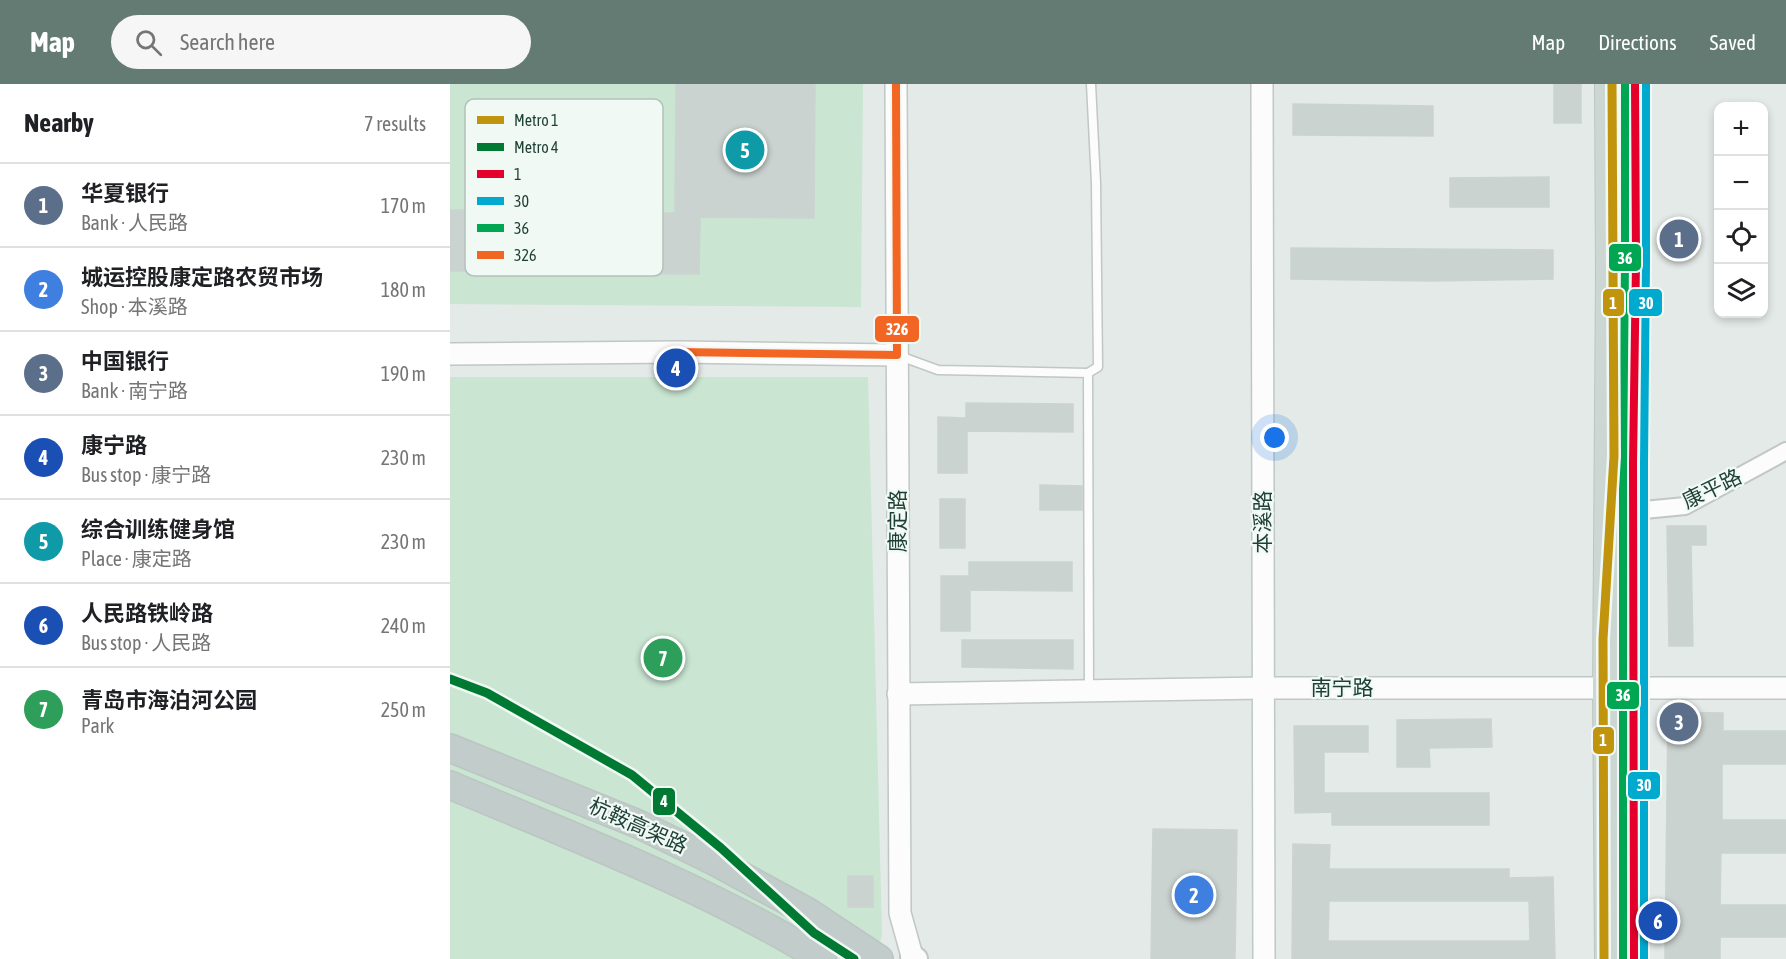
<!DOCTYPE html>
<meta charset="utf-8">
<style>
body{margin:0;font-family:"Asap Condensed","Noto Sans SC",sans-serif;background:#f6f6f6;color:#202124}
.controls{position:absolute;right:18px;top:18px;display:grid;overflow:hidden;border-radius:12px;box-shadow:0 3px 9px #0003}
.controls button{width:54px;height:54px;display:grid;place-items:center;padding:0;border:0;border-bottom:2px solid #e0e0e0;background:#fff;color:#202124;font:30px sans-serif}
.you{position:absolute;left:825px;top:354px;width:21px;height:21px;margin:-15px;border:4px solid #fff;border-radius:50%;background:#1a73e8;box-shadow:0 0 0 9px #1a73e833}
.badge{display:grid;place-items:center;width:39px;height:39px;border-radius:50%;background:#637b73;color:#fff;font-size:20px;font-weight:700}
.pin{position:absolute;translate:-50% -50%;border:3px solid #fff;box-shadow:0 2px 6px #0006}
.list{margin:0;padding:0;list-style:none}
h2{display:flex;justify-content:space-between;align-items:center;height:78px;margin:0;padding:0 24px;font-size:26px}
h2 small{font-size:20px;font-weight:400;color:#757577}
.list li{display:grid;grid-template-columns:39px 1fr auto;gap:18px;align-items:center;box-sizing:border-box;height:84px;padding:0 24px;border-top:2px solid #e0e0e0}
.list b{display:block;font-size:22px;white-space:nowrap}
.list p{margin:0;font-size:20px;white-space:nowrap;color:#757577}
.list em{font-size:20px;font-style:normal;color:#757577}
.icon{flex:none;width:33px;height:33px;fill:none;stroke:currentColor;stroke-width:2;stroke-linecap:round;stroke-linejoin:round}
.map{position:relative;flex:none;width:1336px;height:875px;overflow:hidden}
header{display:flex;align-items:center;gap:36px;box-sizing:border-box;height:84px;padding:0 30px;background:#637b73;color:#fff}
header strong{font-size:28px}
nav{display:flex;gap:33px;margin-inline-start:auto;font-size:21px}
.search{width:420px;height:54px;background:#f6f6f6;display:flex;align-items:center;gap:15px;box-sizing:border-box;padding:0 21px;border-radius:33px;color:#757577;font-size:22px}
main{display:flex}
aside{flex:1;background:#fff}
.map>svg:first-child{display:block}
</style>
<header>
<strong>Map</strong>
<div class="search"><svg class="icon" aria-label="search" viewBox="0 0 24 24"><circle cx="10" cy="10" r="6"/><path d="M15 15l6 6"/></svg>Search here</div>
<nav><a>Map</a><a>Directions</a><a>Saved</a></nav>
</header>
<main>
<aside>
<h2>Nearby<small>7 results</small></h2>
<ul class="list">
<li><span class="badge" style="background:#5c6f8a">1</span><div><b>华夏银行</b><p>Bank · 人民路</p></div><em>170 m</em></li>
<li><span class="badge" style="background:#3f7fe0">2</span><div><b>城运控股康定路农贸市场</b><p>Shop · 本溪路</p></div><em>180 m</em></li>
<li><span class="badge" style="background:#5c6f8a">3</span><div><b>中国银行</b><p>Bank · 南宁路</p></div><em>190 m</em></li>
<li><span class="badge" style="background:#1a4fb4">4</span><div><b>康宁路</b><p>Bus stop · 康宁路</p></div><em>230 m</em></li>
<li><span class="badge" style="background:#0f9aa8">5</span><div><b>综合训练健身馆</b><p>Place · 康定路</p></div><em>230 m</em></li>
<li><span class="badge" style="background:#1a4fb4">6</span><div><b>人民路铁岭路</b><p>Bus stop · 人民路</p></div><em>240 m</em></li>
<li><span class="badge" style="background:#2e9e5b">7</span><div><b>青岛市海泊河公园</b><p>Park</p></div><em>250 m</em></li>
</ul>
</aside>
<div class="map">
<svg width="1336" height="875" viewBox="0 0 1336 875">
<rect width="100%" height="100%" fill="#e3eae7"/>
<g fill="#cae5d2">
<path d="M 0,0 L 413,0 L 411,223 L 0,220 Z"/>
<path d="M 0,293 L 418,293 L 432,851 L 425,875 L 0,875 Z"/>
</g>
<g fill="#cbd3d0" stroke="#ccd3d0" stroke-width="1.5" fill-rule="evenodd">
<path d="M 226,0 L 365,0 L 364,134 L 250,133 L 249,190 L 128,189 L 129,143 L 160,129 L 225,129 Z"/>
<rect x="1104" y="0" width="27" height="39"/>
<path d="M 843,20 L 983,22 L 983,52 L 843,51 Z"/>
<path d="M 1099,93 L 1099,123 L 1000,123 L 1000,94 Z"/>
<path d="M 0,126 L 31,126 L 62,141 L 62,187 L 0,187 Z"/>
<path d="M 841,164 L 1103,166 L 1103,195 L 981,197 L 841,195 Z"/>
<path d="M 516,319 L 623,320 L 623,348 L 517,347 L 517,389 L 488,389 L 488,333 L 516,334 Z"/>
<path d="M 590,401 L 632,402 L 632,426 L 590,426 Z"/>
<rect x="490" y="415" width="25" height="49"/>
<path d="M 1217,442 L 1256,442 L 1256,461 L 1241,461 L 1243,562 L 1219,562 Z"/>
<path d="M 519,478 L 622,478 L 622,507 L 520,506 L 520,547 L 491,547 L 491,492 L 519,492 Z"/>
<path d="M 512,556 L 623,556 L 623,585 L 512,583 Z"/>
<path d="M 1218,628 L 1273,629 L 1273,647 L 1336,647 L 1336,680 L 1272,680 L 1272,736 L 1336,736 L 1336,769 L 1271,769 L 1270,821 L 1336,821 L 1336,853 L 1270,853 L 1270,875 L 1215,875 Z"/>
<path d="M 1041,635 L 1042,663 L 979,664 L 980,683 L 947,683 L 947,636 Z"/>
<path d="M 844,642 L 918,642 L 918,668 L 874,668 L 874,709 L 1039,709 L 1039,741 L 882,741 L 882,728 L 845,729 Z"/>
<path d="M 703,745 L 787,746 L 785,875 L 701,875 Z"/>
<path d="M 843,760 L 880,761 L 879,785 L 1059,785 L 1059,794 L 1103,793 L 1105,875 L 842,875 ZM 879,817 L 1079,817 L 1080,857 L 878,857 Z"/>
<rect x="398" y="792" width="25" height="31"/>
</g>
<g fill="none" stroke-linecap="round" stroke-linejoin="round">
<g stroke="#c0c7c4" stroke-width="11">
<g id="service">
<path d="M 447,271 L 488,286 L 638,289 L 639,607"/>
<path d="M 638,289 L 648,283 L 646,99 L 641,0"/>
</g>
</g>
<g stroke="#c0c7c4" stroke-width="20">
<path id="minor" d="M 1184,427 L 1235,422 L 1336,367"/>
</g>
<g stroke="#c0c7c4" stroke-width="24">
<g id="tertiary">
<path d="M 446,0 L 450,829 L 462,872"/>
<path d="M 812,0 L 814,875"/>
<path d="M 0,270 L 228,268 L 447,271"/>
<path d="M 448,610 L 813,604 L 1336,604"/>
</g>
</g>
<g stroke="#bec8c4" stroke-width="26">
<path id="secondary" d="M 462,872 L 466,875"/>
</g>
<g stroke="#bbc6c2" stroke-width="28">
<g id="primary">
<path d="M 1158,875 L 1156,604 L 1159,190 L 1158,0"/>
<path d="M 1184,875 L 1183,379 L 1186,179 L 1185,0"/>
</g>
</g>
<g stroke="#bbc6c2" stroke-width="30">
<g id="trunk">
<path d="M 0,664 L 188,740 L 264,777 L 358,828 L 429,875"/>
<path d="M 0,701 C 126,754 255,803 372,875"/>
</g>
</g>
<use href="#service" stroke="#fbfcfb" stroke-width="8"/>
<use href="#minor" stroke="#fbfcfb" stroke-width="16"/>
<use href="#tertiary" stroke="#fbfcfb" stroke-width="21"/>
<use href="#secondary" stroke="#fbfcfb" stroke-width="22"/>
<use href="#primary" stroke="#ccd6d3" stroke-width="26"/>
<use href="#trunk" stroke="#c2ccca" stroke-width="27"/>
<g stroke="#f1f9f5" stroke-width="12">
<path id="bus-1" d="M 1184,875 L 1183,379 L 1186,179 L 1185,0"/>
</g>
<g stroke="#f1f9f5" stroke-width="12">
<path id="bus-2" d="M 1194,875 L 1194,379 L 1196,179 L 1196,0"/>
</g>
<g stroke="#f1f9f5" stroke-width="12">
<path id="bus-3" d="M 1173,875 L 1173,379 L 1175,179 L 1175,0"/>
</g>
<g stroke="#f1f9f5" stroke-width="12">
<path id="bus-4" d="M 228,268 L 447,271 L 446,0"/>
</g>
<use href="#bus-1" stroke="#e4002b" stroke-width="8"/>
<use href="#bus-2" stroke="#00a9ce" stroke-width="8"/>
<use href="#bus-3" stroke="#00a651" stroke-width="8"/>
<use href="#bus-4" stroke="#f26522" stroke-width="8"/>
<g stroke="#f1f9f5" stroke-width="14">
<path id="metro-1" d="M 1154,875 L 1153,555 L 1164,372 L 1162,0"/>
</g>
<g stroke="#f1f9f5" stroke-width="14">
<path id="metro-2" d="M 0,595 L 37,609 L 182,691 L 271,764 L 364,849 L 404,875"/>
</g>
<use href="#metro-1" stroke="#c1940d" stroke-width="9"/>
<use href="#metro-2" stroke="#007a33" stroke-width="9"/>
</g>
<g text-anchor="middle" stroke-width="4.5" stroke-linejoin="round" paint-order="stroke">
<g font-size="21" fill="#1e3f35" stroke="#f1f9f5">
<text transform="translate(1262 405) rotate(-26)" y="7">康平路</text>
<text transform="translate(448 437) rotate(-90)" y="7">康定路</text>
<text transform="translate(813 438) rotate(-90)" y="7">本溪路</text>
<text x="892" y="611">南宁路</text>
<text transform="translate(188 742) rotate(24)" y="7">杭鞍高架路</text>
</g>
</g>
<rect x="15" y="15" width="198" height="177" rx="9" fill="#f1f9f5" stroke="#b2c1bb" stroke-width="1.5"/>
<rect x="27" y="32" width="27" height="8" fill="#c1940d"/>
<rect x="27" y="59" width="27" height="8" fill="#007a33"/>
<rect x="27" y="86" width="27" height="8" fill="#e4002b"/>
<rect x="27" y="113" width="27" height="8" fill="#00a9ce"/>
<rect x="27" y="140" width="27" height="8" fill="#00a651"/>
<rect x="27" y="167" width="27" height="8" fill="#f26522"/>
<g font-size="16" fill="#1e3f35">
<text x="64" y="42">Metro 1</text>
<text x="64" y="69">Metro 4</text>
<text x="64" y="96">1</text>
<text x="64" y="123">30</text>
<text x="64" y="150">36</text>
<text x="64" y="177">326</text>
</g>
<g stroke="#f1f9f5" stroke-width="2">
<rect x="1158" y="159" width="34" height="29" rx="6" fill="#00a651"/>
<rect x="1178" y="204" width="35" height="29" rx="6" fill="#00a9ce"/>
<rect x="1152" y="204" width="23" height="29" rx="6" fill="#c1940d"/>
<rect x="424" y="231" width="46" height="28" rx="6" fill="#f26522"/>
<rect x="1156" y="597" width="34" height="29" rx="6" fill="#00a651"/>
<rect x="1142" y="642" width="23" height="29" rx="6" fill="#c1940d"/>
<rect x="1177" y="687" width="34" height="29" rx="6" fill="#00a9ce"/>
<rect x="202" y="703" width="24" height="29" rx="6" fill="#007a33"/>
</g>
<g font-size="16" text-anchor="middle" font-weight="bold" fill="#fff">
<text x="1175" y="180">36</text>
<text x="1196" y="225">30</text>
<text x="1163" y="225">1</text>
<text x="447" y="251">326</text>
<text x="1173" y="617">36</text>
<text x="1153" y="662">1</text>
<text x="1194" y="707">30</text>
<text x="214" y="723">4</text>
</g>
</svg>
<div class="controls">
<button>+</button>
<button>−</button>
<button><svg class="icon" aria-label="locate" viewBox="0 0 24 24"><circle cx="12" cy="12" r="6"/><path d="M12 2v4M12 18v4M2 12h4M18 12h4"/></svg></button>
<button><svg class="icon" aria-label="layers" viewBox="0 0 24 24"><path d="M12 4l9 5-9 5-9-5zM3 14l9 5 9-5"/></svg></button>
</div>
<div class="you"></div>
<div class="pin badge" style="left:1229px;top:155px;background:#5c6f8a">1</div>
<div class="pin badge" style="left:744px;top:811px;background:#3f7fe0">2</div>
<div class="pin badge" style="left:1229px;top:638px;background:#5c6f8a">3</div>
<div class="pin badge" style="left:226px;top:284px;background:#1a4fb4">4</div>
<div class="pin badge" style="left:295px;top:66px;background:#0f9aa8">5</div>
<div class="pin badge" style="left:1208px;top:837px;background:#1a4fb4">6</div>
<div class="pin badge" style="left:213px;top:574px;background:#2e9e5b">7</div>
</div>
</main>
